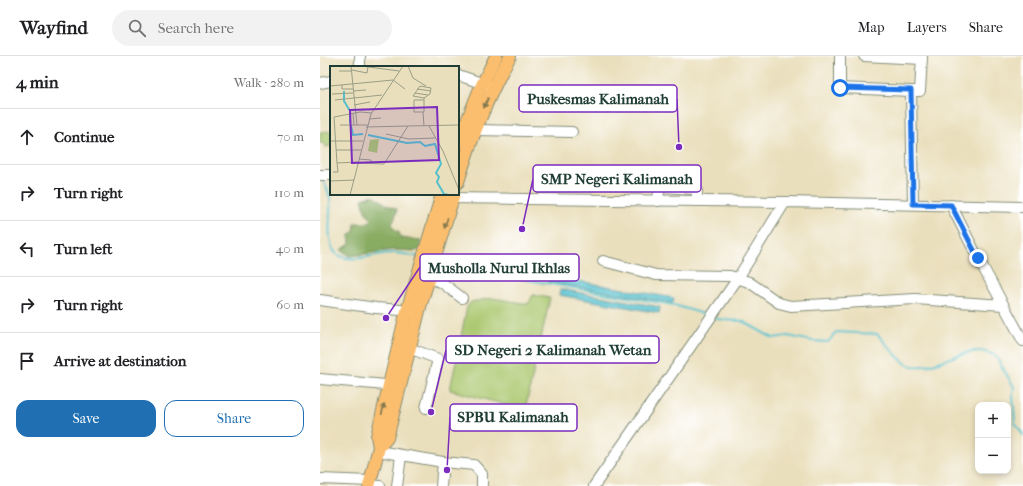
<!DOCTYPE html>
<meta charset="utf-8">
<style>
body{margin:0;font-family:"IM FELL French Canon",serif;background:#f2f2f2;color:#202124}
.controls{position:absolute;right:12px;bottom:12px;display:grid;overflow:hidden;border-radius:8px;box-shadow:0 2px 6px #0003}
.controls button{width:36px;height:36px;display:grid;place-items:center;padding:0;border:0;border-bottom:1px solid #e0e0e0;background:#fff;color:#202124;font:20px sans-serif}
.stop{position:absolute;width:12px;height:12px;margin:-9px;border:3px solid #1a73e8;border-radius:50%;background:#fff}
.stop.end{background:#1a73e8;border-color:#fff;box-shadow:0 1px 4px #0008}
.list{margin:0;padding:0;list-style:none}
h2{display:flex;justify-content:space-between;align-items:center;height:52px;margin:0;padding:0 16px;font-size:17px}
h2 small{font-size:13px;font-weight:400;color:#757577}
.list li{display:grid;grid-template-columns:26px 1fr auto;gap:12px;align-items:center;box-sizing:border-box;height:56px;padding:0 16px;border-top:1px solid #e0e0e0}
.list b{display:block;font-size:15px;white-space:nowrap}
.list em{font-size:13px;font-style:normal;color:#757577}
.actions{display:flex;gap:8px;padding:12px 16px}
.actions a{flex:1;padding:9px 0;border:1px solid #1f6fb2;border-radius:12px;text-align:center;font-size:14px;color:#1f6fb2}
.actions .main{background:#1f6fb2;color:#fff}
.icon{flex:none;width:22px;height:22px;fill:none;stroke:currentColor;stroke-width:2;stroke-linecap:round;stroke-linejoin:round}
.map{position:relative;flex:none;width:703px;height:430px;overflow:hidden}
header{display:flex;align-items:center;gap:24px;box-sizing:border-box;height:56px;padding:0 20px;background:#fff;border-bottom:1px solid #e0e0e0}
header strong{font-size:19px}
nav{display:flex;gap:22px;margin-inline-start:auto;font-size:14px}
.search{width:280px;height:36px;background:#f2f2f2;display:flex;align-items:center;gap:10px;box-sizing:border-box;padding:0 14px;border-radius:22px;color:#757577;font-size:15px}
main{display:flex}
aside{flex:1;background:#fff}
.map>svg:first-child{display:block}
</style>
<header>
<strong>Wayfind</strong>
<div class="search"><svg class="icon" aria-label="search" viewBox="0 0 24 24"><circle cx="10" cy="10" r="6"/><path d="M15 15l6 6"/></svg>Search here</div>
<nav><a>Map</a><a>Layers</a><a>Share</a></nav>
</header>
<main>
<aside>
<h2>4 min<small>Walk · 280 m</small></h2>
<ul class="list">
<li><svg class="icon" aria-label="ahead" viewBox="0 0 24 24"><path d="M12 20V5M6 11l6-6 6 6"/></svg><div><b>Continue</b></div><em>70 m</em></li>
<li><svg class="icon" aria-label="right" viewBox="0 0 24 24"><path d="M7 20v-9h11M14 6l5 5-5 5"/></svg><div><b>Turn right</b></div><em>110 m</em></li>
<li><svg class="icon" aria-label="left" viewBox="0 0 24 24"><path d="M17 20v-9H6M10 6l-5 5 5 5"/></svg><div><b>Turn left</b></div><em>40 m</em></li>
<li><svg class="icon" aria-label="right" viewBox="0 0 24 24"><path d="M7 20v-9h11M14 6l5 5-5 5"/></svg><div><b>Turn right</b></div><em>60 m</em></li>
<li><svg class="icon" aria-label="arrive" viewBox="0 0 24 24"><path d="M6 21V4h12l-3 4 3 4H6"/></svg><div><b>Arrive at destination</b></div></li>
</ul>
<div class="actions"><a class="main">Save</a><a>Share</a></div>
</aside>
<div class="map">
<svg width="703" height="430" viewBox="0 0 703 430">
<rect width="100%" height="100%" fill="#fff"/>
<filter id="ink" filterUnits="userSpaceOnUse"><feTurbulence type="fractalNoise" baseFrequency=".025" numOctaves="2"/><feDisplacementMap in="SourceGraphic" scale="8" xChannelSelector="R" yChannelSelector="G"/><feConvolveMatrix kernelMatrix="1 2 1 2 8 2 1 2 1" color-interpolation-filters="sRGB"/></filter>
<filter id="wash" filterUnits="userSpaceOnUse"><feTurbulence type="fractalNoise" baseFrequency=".012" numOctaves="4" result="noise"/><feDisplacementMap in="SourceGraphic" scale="16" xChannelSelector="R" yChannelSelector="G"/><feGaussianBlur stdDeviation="0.9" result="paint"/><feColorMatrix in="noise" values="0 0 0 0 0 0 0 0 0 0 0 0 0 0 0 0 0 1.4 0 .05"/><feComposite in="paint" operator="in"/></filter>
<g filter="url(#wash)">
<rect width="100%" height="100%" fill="#eadfbc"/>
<g fill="#abc86f" stroke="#658252">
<path d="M 11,75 L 11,90 L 6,91 L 5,88 L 0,87 L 0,76 Z"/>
<path d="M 213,239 L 230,242 L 205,354 L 130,334 L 147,251 L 151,246 L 172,242 L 208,248 Z"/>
</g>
<path fill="#88ac62" stroke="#54744b" d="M 51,140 L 55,140 L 67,149 L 77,153 L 75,162 L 72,168 L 74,173 L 79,176 L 81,182 L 101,184 L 100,186 L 101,193 L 96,195 L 73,194 L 30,200 L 21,194 L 30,188 L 29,180 L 34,175 L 35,167 L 49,167 L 51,163 L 45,155 L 42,143 Z"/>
<g fill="#54c0cd" stroke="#3a7e80">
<path d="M 225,214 L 253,218 L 253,224 L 354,242 L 353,247 L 229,226 L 223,218 Z"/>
<path d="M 240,233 L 340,251 L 339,257 L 239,239 Z"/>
</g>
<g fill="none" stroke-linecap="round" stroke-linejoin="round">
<g stroke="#54c0cd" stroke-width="2">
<path d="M 2,123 C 5,129 9,135 10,142 C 12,157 3,192 20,200 C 37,207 55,197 72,197 C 81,197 91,199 99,201"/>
<path d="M 117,206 L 202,223 L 354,249 L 387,259"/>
<path d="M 395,262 L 402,264 L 422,265 L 453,282 L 468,280 L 492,285 L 508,286 L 516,276 L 557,278 C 565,286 576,301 585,307 C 603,320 639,293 660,295 C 665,295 670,298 675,299 L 694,331 L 693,339 L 695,367 L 703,379"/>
</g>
</g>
</g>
<g filter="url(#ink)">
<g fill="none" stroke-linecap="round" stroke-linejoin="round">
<g stroke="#848e78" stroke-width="12">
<g id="minor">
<path d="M 40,0 L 40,11"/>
<path d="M 520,0 L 520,32 L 591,35 L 593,148"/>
<path d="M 544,0 L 602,3"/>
<path d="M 138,19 L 170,30"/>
<path d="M 0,27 L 11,25"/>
<path d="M 591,35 L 600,35 L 602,0"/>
<path d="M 155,74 L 252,76"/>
<path d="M 0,119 L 11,119"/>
<path d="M 125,142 L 465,146"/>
<path d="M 338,145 L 339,135 L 343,131 L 375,133 L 377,135 L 377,145"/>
<path d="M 631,149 L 658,202 L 703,285"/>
<path d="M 283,205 L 336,219 L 410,220 L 429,226 L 459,247 L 471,250 L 595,243 L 683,249"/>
<path d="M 108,222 L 121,226 L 142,242"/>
<path d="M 0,244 L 56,252 L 93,255"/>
<path d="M 89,292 L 118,303 L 106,352"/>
<path d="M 0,323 L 76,330"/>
<path d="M 58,395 L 123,406 L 154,409 L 162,418 L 162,430"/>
<path d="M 0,423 L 50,425"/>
<path d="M 50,429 L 60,430"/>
<path d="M 77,430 L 81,400"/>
<path d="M 121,430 L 123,406"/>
<path d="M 274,430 L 418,222 L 465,146 L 703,151"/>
</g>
</g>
<g stroke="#848e78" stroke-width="14">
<g id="major">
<path d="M 138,88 L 159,35 L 176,0"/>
<path d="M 138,126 C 151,82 168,40 190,0"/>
<path d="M 59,391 L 57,380 L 85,262 L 122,138"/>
<path d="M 49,430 L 59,391 L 67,382 L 100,251 L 134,138"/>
</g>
</g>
<use href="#minor" stroke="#fff" stroke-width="10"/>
<use href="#major" stroke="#fbbe6e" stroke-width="12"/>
</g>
<defs><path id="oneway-solid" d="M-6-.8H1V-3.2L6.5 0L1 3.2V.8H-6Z"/></defs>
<g fill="#82774e">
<use href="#oneway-solid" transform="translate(166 47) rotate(114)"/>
<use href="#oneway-solid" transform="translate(126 167) rotate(107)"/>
<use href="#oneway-solid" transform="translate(63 353) rotate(-76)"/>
</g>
</g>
<g fill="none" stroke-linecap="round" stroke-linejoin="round" filter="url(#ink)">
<path stroke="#1a73e8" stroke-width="5" d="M 520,32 L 591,34 L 593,148 L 631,149 L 658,202"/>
</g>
<g transform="translate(10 10)">
<rect width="129" height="129" fill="#eadfbc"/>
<path d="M 49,73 L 47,87 L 38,85 L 40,74 Z" fill="#abc86f"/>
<path fill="none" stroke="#54c0cd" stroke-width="2" d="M 14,25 L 14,35 L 20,45 L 20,57M 21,60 L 23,69 L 33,68M 38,69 L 77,77 L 90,76 L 95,80 L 105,78 L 111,98 L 106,107 L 109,111 L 107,116 L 114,128 L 119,129"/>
<path fill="none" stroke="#999e86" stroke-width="1" d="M 21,0 L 27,59M 31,0 L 69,5M 78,0 L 83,12 L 96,20M 22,4 L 37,7 L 38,1M 9,5 L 22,5M 12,19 L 12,23 L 23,23M 0,20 L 63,14 L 75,23M 87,23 L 101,25M 23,25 L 36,24M 85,27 L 98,29M 2,28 L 23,27M 24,32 L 52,29M 5,34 L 24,32M 24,39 L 40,36M 93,46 L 94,46 L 94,32 L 100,28 L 101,22 L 90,20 L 83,30 L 94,32M 23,47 L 24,59M 39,53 L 51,52M 10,59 L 38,59M 94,60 L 93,46 L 84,46 L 84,34 L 94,34M 99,60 L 113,85 L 129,124M 36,61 L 78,60M 56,68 L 79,73 L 105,72M 0,75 L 33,75M 6,84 L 31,84M 29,93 L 41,94 L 42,97M 28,96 L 7,97 L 4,51 L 30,46 L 42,47M 28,97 L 54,98 L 78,60 L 129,59M 3,106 L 8,106 L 7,97M 0,115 L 24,114M 20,129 L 41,48 L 73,0"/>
<path fill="#7b2cbf" fill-opacity="0.15" stroke="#7b2cbf" stroke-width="2" d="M 107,41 L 109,94 L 22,97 L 20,44 Z"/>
<rect width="129" height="129" fill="none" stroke="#1f3d34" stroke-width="2"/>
</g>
<path fill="none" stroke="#7b2cbf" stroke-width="1.5" d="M359 91L357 43M202 173L213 123M66 262L100 211M111 356L126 294M127 414L130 361"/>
<g fill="#7b2cbf" stroke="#fff" stroke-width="1.5">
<circle cx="359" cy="91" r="4"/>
<circle cx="202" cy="173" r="4"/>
<circle cx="66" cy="262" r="4"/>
<circle cx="111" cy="356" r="4"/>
<circle cx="127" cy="414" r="4"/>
</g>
<g fill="#fff" stroke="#7b2cbf" stroke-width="1.5">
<rect x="199" y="29" width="158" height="27" rx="4"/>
<rect x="213" y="109" width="168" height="27" rx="4"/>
<rect x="100" y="198" width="159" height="27" rx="4"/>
<rect x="126" y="280" width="213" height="27" rx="4"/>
<rect x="130" y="348" width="127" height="27" rx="4"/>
</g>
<g font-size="15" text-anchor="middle" font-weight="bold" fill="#1f3d34">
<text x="278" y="48">Puskesmas Kalimanah</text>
<text x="297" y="128">SMP Negeri Kalimanah</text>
<text x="179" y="217">Musholla Nurul Ikhlas</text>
<text x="233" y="299">SD Negeri 2 Kalimanah Wetan</text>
<text x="193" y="366">SPBU Kalimanah</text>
</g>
</svg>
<div class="controls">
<button>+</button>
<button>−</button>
</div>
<div class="stop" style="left:520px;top:32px"></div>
<div class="stop end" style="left:658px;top:202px"></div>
</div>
</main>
